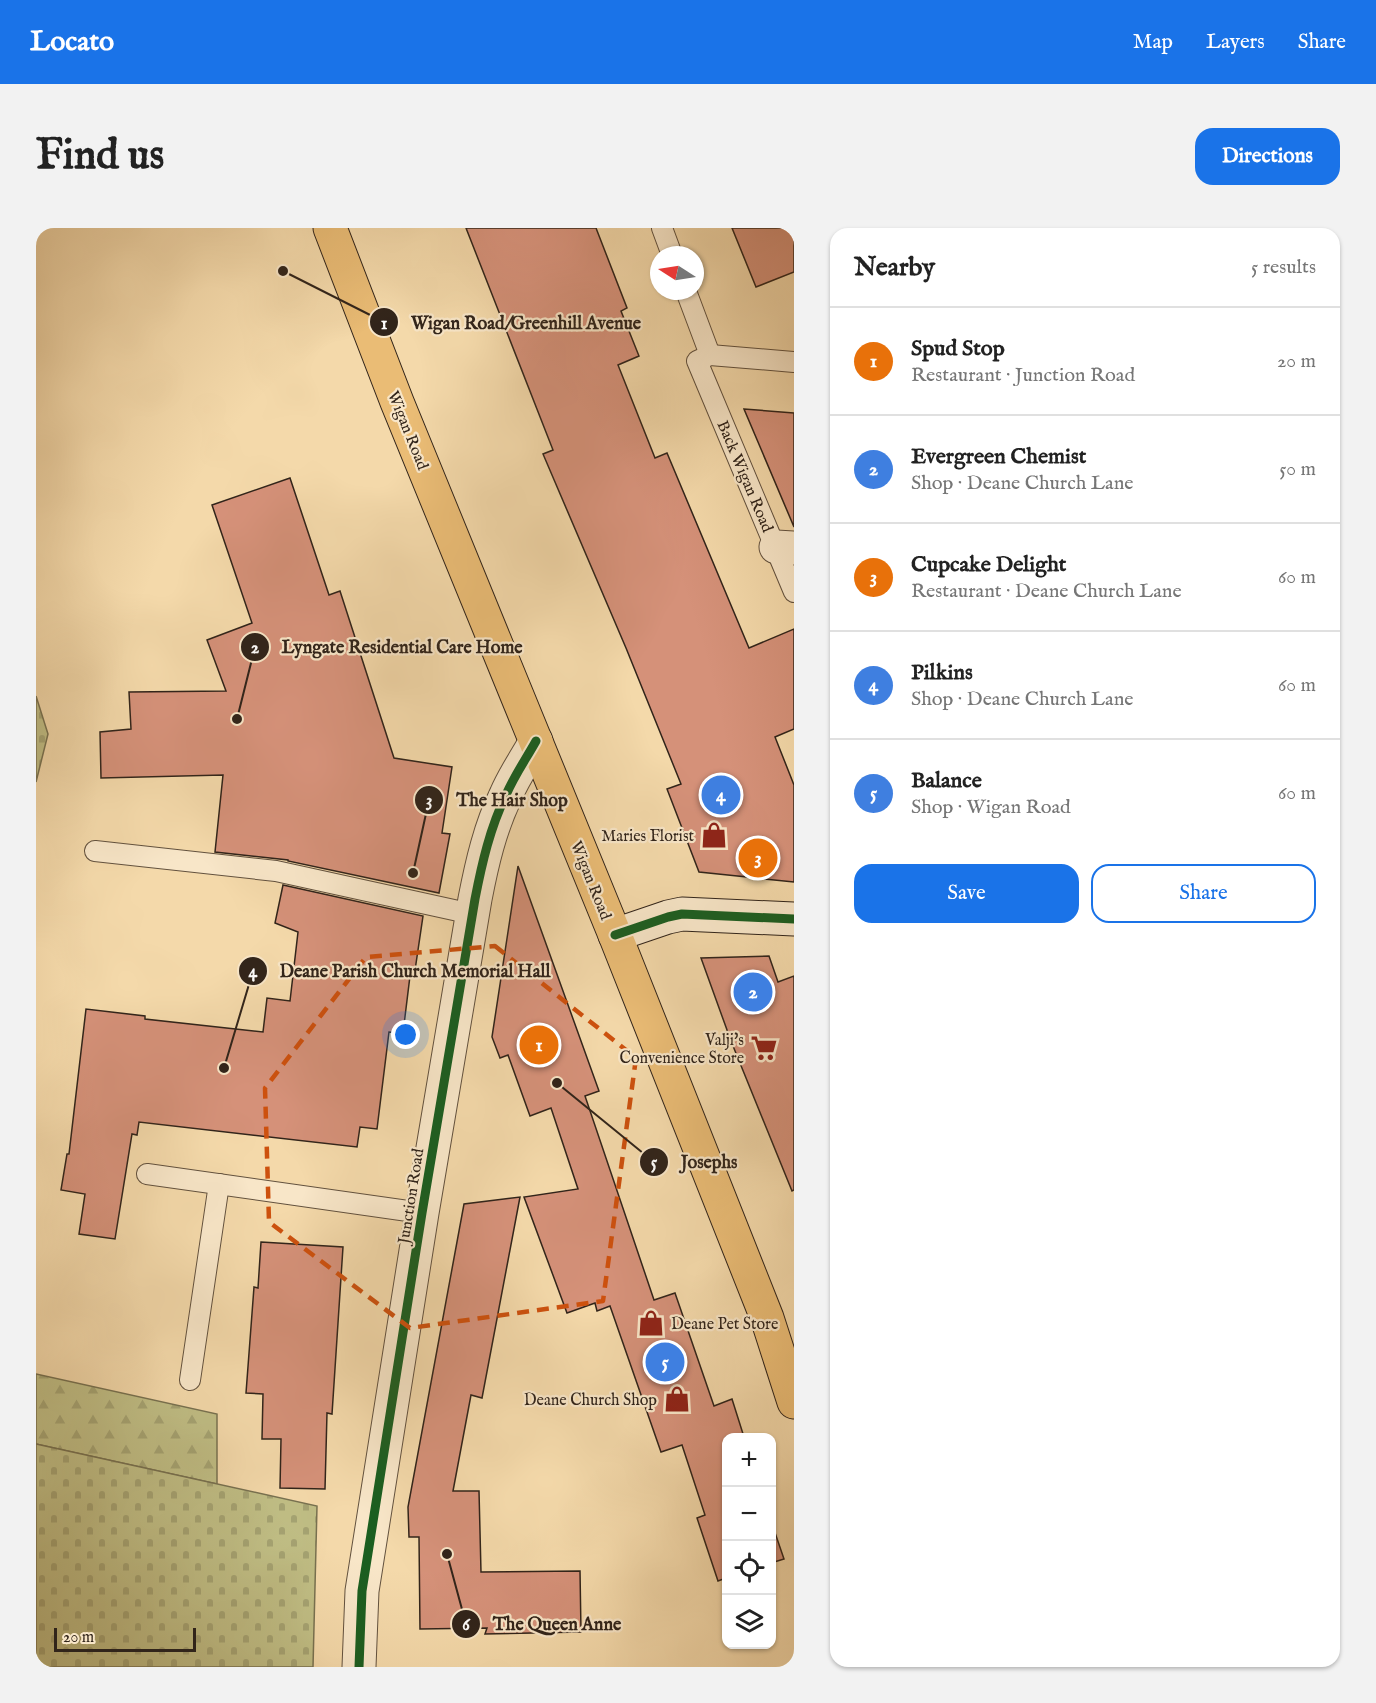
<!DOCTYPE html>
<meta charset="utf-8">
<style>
body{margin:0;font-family:"IM FELL English",serif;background:#f2f2f2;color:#222}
.controls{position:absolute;right:18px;bottom:18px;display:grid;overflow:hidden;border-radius:12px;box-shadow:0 2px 4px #0004}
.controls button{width:54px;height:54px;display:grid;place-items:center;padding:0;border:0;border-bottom:2px solid #e0e0e0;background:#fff;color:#222;font:30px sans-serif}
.compass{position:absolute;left:614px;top:18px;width:54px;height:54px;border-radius:50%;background:#fff;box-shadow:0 2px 4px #0004;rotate:282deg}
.scale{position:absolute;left:18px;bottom:15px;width:142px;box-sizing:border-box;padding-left:6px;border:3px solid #31241a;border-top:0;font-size:16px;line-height:21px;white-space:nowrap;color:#31241a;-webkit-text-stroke:4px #f8e6c8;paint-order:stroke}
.you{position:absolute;left:370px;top:807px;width:21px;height:21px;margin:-15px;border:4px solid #fff;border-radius:50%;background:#1a73e8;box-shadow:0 0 0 9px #1a73e833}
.badge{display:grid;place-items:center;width:39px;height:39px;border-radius:50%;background:#1a73e8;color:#fff;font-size:20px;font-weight:700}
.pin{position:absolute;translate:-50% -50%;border:3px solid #fff;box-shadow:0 2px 6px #0006}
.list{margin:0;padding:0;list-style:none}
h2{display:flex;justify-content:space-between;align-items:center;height:78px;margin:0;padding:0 24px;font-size:26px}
h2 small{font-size:20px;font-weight:400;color:#767676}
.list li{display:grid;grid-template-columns:39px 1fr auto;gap:18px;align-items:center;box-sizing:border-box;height:108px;padding:0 24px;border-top:2px solid #e0e0e0}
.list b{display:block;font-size:22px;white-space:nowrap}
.list p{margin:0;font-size:20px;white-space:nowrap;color:#767676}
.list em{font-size:20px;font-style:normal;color:#767676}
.actions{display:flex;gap:12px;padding:18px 24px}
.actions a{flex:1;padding:14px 0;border:2px solid #1a73e8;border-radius:18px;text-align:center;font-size:21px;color:#1a73e8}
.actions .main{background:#1a73e8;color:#fff}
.icon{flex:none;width:33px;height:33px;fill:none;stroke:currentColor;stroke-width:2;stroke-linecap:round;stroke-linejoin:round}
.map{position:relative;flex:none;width:758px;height:1439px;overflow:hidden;border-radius:18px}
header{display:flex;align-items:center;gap:36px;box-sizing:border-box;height:84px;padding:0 30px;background:#1a73e8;color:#fff}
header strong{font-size:28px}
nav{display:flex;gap:33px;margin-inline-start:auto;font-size:21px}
.intro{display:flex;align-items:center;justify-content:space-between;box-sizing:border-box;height:144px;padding:0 36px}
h1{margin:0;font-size:42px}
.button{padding:15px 27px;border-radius:18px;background:#1a73e8;color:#fff;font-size:21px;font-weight:700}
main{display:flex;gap:36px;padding:0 36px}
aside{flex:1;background:#fff;border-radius:18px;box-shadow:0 2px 4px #0004}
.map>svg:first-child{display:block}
</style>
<header>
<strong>Locato</strong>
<nav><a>Map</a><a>Layers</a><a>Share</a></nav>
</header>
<div class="intro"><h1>Find us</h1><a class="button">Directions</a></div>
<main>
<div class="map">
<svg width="758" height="1439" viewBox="0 0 758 1439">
<defs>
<pattern id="forest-firs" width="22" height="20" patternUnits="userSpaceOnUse" patternTransform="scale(1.5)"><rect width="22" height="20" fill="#c0be85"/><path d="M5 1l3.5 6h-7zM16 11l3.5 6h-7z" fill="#a5a372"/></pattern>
<pattern id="cemetery-stones" width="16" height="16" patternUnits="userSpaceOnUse" patternTransform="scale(1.5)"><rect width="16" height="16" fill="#c0be85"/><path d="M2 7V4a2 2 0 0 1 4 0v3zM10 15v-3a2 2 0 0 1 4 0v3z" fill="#a5a372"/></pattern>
</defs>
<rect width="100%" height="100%" fill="#f4d9aa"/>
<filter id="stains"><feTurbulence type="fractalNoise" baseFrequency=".00333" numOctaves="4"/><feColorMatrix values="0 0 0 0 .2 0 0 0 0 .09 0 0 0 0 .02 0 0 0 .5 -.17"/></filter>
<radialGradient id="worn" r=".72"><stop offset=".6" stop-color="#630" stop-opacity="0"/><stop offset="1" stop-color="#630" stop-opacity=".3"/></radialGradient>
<path fill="url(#forest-firs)" stroke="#787150" stroke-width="1.5" d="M 0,1146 L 181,1186 L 181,1256 L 0,1216 Z"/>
<g fill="url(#cemetery-stones)" stroke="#787150" stroke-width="1.5">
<path d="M 0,468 L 12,506 L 0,554 Z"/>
<path d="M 0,1216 L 281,1278 L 277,1439 L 0,1439 Z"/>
</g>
<g fill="#d59179" stroke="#31241a" stroke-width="1.5">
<path d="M 430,0 L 560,0 L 591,80 L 585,83 L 603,128 L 582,137 L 619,230 L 631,225 L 713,420 L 758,401 L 758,501 L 739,509 L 758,557 L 758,654 L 663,644 L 631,561 L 645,556 L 590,420 L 507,226 L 517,222 Z"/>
<path d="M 696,0 L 758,0 L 758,44 L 720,59 Z"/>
<path d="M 708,181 L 758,185 L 758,299 Z"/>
<path d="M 254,250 L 293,367 L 304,363 L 358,530 L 416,539 L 406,605 L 414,606 L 403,665 L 252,633 L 252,632 L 179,624 L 187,547 L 65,550 L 64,504 L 95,501 L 93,464 L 190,463 L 171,412 L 216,395 L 176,277 Z"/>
<path d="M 482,638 L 563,863 L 549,868 L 618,1072 L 639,1065 L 678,1178 L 696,1171 L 708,1209 L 690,1209 L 690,1350 L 682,1353 L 661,1290 L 669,1287 L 646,1217 L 625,1224 L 574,1078 L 561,1083 L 559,1075 L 531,1085 L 488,969 L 542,961 L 515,880 L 494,888 L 472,827 L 464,830 L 456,809 Z"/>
<path d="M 247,657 L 387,688 L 378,749 L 374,748 L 367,805 L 353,804 L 341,901 L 324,899 L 321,919 L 103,894 L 101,907 L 96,906 L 79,1011 L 43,1006 L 49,966 L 25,962 L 31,926 L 33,926 L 50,781 L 109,788 L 109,791 L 227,804 L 231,770 L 254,773 L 262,704 L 239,695 Z"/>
<path d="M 733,728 L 742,754 L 758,748 L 758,962 L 756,963 L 695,813 L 665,730 Z"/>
<path d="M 484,969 L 446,1170 L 435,1167 L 417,1263 L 443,1263 L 445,1344 L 544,1343 L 545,1404 L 449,1406 L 451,1400 L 384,1401 L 383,1309 L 373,1309 L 372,1279 L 428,976 Z"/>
<path d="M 225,1014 L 307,1019 L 296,1186 L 291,1185 L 289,1261 L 244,1260 L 245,1211 L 226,1211 L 227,1166 L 210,1165 L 218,1059 L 222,1060 Z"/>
<path d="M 735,1293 L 748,1331 L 735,1335 Z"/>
</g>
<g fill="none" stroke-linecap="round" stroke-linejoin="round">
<g stroke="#62513e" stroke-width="22">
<g id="lane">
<path d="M 626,0 L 636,27"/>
<path d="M 650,63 L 674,127"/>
<path d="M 758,134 L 674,127 L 661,133 L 758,364"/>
<path d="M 59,623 L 240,643 L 436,686"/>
<path d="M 111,946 L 386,985"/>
<path d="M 154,1152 L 183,956"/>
</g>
</g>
<g stroke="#62513e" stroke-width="35">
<g id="street">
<path d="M 740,319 L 758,320"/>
<path d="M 323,1439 L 326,1363 L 386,985 L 439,671 C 446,635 454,600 470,567 C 478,548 490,531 500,513"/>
</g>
</g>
<g stroke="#31241a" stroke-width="35">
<path id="secondary" d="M 579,707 L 632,689 L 646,686 L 758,691"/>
</g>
<g stroke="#31241a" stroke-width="35">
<path id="primary" d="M 294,0 L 361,174 L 579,707 L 731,1090 L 758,1174"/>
</g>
<use href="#lane" stroke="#f8e6c8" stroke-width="20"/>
<use href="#street" stroke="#f8e6c8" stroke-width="33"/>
<use href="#secondary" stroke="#f8e6c8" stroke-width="33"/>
<use href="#primary" stroke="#eabc75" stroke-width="33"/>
<g stroke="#f8e6c8" stroke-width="13">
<g id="cycleway">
<path d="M 579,707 L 632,689 L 646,686 L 758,691"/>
<path d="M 323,1439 L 326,1363 L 386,985 L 439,671 C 446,635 454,600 470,567 C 478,548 490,531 500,513"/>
</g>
</g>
<use href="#cycleway" stroke="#1b5e20" stroke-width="9"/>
</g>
<path fill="none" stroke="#cd510e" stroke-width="4.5" stroke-dasharray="12 8" stroke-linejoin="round" d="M 459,718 L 600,830 L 567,1073 L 374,1100 L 233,994 L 229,860 L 330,729 Z"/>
<defs>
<g id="shop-bare" transform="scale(2.07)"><path d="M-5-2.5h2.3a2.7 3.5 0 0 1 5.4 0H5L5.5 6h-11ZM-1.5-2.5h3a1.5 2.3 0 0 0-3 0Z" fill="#8f2418" stroke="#f8e6c8" stroke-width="2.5" paint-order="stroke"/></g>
<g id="supermarket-bare" transform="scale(2.07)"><path d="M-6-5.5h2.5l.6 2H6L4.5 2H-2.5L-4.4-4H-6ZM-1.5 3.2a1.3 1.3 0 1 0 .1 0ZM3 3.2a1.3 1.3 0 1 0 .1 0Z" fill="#8f2418" stroke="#f8e6c8" stroke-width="2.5" paint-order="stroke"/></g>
</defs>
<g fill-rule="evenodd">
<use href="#shop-bare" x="678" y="607"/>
<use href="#supermarket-bare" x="728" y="820"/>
<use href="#shop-bare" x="615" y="1095"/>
<use href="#shop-bare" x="641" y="1171"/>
</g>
<g text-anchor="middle" stroke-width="4.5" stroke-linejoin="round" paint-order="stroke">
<g font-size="16" fill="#31241a" stroke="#f8e6c8">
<text transform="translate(373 202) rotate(68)" y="6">Wigan Road</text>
<text transform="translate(710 248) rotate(67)" y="6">Back Wigan Road</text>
<text transform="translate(556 652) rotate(68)" y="6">Wigan Road</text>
<text transform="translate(374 968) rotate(-81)" y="6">Junction Road</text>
</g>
<g font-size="16" fill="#31241a" stroke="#f8e6c8" text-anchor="end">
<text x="658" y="613">Maries Florist</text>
<text x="708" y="817">Valji's<tspan x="708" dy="18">Convenience Store</tspan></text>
<text x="635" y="1101" text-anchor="start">Deane Pet Store</text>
<text x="621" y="1177">Deane Church Shop</text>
</g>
</g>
<path fill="none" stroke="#31241a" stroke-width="2" d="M247 43L348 94M201 491L219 419M377 645L393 572M188 840L217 743M521 855L618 934M411 1326L430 1396"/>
<g fill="#31241a" stroke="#f8e6c8" stroke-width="2">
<circle cx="247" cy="43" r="6"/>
<circle cx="201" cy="491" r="6"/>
<circle cx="377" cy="645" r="6"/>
<circle cx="188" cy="840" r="6"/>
<circle cx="521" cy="855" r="6"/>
<circle cx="411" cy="1326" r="6"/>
<circle cx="348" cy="94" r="15"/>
<circle cx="219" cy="419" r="15"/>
<circle cx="393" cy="572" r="15"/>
<circle cx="217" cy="743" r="15"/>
<circle cx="618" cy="934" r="15"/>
<circle cx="430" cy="1396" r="15"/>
</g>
<g font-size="18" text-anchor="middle" font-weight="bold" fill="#fff">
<text x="348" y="101">1</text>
<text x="219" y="425">2</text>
<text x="393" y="578">3</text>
<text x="217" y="749">4</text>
<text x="618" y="940">5</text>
<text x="430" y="1402">6</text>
</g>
<g font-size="18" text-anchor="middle" font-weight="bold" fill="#31241a" stroke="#f8e6c8" stroke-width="4.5" stroke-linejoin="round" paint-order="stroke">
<text x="490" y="101">Wigan Road/Greenhill Avenue</text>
<text x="366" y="425">Lyngate Residential Care Home</text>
<text x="476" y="578">The Hair Shop</text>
<text x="379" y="749">Deane Parish Church Memorial Hall</text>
<text x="673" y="940">Josephs</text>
<text x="521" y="1402">The Queen Anne</text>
</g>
<rect width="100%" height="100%" filter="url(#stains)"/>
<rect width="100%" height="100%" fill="url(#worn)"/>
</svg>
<div class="controls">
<button>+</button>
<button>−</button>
<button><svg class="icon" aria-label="locate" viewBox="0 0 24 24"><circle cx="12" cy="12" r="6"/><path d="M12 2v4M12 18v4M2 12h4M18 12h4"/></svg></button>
<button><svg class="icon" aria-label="layers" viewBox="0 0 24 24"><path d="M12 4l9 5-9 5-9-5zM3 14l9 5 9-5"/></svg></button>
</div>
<svg class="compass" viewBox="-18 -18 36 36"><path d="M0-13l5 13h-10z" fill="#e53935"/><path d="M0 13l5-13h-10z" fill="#767676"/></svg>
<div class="scale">20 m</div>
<div class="you"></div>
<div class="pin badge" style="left:503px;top:817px;background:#e8710a">1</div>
<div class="pin badge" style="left:717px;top:764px;background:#3f7fe0">2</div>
<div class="pin badge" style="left:722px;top:630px;background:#e8710a">3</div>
<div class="pin badge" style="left:685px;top:567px;background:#3f7fe0">4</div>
<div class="pin badge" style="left:629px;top:1134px;background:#3f7fe0">5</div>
</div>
<aside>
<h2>Nearby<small>5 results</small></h2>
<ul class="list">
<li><span class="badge" style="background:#e8710a">1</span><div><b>Spud Stop</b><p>Restaurant · Junction Road</p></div><em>20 m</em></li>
<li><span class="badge" style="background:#3f7fe0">2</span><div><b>Evergreen Chemist</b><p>Shop · Deane Church Lane</p></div><em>50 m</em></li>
<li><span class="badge" style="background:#e8710a">3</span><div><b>Cupcake Delight</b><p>Restaurant · Deane Church Lane</p></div><em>60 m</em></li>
<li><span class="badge" style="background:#3f7fe0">4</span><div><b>Pilkins</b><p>Shop · Deane Church Lane</p></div><em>60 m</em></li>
<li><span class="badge" style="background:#3f7fe0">5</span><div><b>Balance</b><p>Shop · Wigan Road</p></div><em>60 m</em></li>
</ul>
<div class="actions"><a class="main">Save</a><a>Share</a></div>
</aside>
</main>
